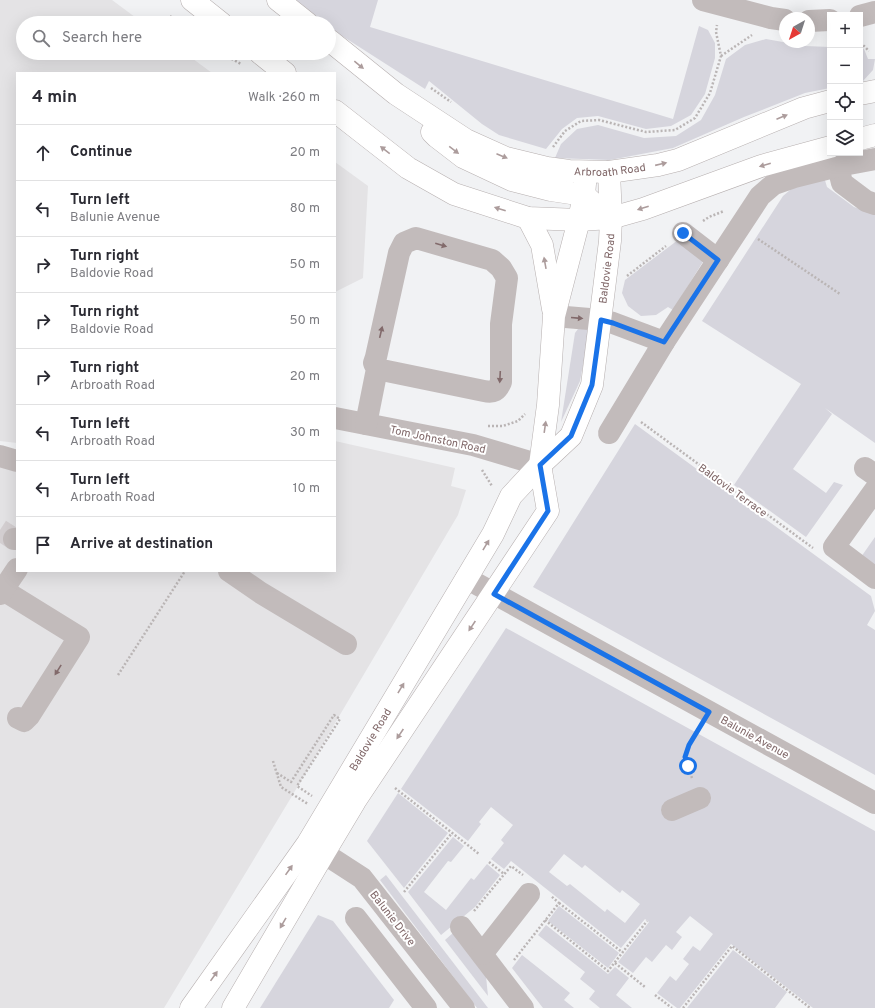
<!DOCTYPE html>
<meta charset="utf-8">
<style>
body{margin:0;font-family:Overpass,sans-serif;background:#f7f7f7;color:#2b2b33}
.controls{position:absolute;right:12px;top:12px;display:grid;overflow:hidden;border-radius:0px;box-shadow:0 4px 16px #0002}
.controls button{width:36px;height:36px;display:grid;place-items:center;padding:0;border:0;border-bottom:1px solid #e1e1e2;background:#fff;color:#2b2b33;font:20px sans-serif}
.compass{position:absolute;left:779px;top:12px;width:36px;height:36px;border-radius:50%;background:#fff;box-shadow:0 4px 16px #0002;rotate:219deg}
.stop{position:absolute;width:12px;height:12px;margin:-9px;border:3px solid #1a73e8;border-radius:50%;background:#fff}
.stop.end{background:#1a73e8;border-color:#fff;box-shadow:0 1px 4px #0008}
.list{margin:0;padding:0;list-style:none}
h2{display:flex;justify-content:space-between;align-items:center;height:52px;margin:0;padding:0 16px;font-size:17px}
h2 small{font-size:13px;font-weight:400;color:#7c7c81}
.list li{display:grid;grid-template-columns:26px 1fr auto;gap:12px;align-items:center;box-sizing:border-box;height:56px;padding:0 16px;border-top:1px solid #e1e1e2}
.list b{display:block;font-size:15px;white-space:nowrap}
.list p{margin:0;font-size:13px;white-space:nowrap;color:#7c7c81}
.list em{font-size:13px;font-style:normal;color:#7c7c81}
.icon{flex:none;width:22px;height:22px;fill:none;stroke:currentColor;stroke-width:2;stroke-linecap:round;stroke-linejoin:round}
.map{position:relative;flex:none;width:875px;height:1008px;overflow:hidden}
.search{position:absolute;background:#fff;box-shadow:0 4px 16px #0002;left:16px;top:16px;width:320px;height:44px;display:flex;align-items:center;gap:10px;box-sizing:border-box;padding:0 14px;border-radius:22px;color:#7c7c81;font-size:15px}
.panel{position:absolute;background:#fff;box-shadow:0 4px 16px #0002;left:16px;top:72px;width:320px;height:500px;border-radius:0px}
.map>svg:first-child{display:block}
</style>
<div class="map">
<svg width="875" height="1008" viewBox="0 0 875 1008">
<rect width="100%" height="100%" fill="#f1f2f4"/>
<g fill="#e4e3e5">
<path d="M 0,0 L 112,0 L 143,23 L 23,23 L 23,53 L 185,53 L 212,73 L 17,73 L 17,443 L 0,441 Z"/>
<path d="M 335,162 L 368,186 L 363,278 L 335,292 Z"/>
<path d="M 335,441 L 455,468 L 451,486 L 466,490 L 458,515 L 292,796 L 164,1008 L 0,1008 L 0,467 L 17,469 L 17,571 L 335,571 Z"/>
</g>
<g fill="#d6d5dd" fill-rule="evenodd">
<path d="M 295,0 L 378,0 L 370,27 L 673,119 L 699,26 L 708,30 L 715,43 L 715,58 L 705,94 L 691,115 L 671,126 L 646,129 L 598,116 L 577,118 L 562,129 L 546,149 L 499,135 L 482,124 L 429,81 L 425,89 L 339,34 L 329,27 L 329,23 L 325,23 Z"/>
<path d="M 766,39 L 805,46 L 830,47 L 830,88 L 805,93 L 744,117 L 673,148 L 610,160 L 555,158 L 561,144 L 577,129 L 598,125 L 644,138 L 676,136 L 701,120 L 715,95 L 726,59 L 745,45 Z"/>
<path d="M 860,47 L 864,49 L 868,59 L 875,59 L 873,70 L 863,81 L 860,81 Z"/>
<path d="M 824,177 L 827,187 L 854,207 L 875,214 L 875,443 L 825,408 L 832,414 L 793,469 L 826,493 L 834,482 L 843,485 L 806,537 L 734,485 L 801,384 L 702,321 L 783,196 L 796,185 Z"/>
<path d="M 678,240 L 704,260 L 673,310 L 668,307 L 656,315 L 641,316 L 628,306 L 622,293 L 625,280 Z"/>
<path d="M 581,325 L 588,328 L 584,360 L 580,381 L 561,422 L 575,333 Z"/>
<path d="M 635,424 L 871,596 L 875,611 L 867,625 L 875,630 L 875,775 L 533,587 Z"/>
<path d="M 875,537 L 875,567 L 861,557 Z"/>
<path d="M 506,628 L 875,831 L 875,1008 L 813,1008 L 731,944 L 680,1008 L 677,1008 L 657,993 L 670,976 L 676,981 L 689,964 L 683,959 L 693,946 L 700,951 L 713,934 L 690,916 L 676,932 L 682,937 L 672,950 L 666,945 L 652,962 L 646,957 L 633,973 L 618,962 L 649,922 L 645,919 L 621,948 L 511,861 L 504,869 L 491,859 L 504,843 L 501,840 L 513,825 L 491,807 L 479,822 L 481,824 L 468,841 L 401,789 ZM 564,854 L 582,868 L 585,865 L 620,893 L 622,890 L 640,904 L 625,923 L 607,909 L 605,912 L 570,884 L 567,886 L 549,872 Z"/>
<path d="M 398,793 L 448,833 L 404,888 L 367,841 Z"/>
<path d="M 453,837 L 464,846 L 451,862 L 448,861 L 424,892 L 446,910 L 471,878 L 474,880 L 487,864 L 500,875 L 475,907 L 441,935 L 408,892 Z"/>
<path d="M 386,875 L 488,1008 L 477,1008 L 380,880 Z"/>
<path d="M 559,906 L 619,953 L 608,968 L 548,921 Z"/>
<path d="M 318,915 L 333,921 L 394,1000 L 389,1008 L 260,1008 Z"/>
<path d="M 546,925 L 608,974 L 615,967 L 629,978 L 616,995 L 632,1008 L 600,1008 L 589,999 L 595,991 L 580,979 L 585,972 L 538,935 Z"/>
<path d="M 453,933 L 486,976 L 488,996 L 445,940 Z"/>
<path d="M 733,950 L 787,992 L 775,1008 L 687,1008 Z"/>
<path d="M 522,955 L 570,993 L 564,1000 L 574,1008 L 543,1008 L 512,968 Z"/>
</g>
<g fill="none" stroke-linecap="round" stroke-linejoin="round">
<path stroke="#d4cfd1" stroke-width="22" stroke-dasharray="22 11" stroke-linecap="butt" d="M 0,530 L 14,539"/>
<g stroke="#b6afaf" stroke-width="23">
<g id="major">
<path d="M 192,0 L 221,23"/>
<path d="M 278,0 L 307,23"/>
<path id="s1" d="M 329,40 L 396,94 L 466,140 L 506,158 L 547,168 L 569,171 L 609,172 L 658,165 L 678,160 L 804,108 L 830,101"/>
<path d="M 260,53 L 285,73"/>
<path d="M 860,94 L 875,91"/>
<path d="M 335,111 L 408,168 L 454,194 L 528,218 L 579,220 L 611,218 L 643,209 L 761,166 L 830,147"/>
<path d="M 432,132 L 437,137 L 463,157 L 512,180 L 551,190 L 584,195 L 594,204"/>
<path d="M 860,139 L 875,135"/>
<path d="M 528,218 L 542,245 L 553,309"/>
<path id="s2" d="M 191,1008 L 308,843 L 493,534 L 511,496 L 540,465 L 571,436 L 592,385 L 610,241 L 611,218 L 609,172"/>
<path d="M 233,1008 L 324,853 L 355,801 L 548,511 L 540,465 L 548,405 L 554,316 L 579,220 L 584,195 L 586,172"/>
</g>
</g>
<g stroke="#bab5b5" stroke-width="2.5" stroke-dasharray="2 2" stroke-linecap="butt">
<path d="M 170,16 L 178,23"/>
<path d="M 860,43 L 864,46 L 869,51"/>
<path d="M 221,53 L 241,64"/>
<path d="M 721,56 L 752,35"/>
<path d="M 431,88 L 451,102"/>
<path d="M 553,147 L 565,131 L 581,121 L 599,120 L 646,132 L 675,130 L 695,118 L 710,93 L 721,56 L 716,32 L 717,25"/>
<path d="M 703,221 L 709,217 L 724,211"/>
<path d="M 758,239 L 840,294"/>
<path d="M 627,276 L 666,246"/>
<path d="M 641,422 L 813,548"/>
<path d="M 488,426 L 503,426 L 518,421 L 525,414"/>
<path d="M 482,470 L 492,486"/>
<path d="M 118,675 L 185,571"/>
<path d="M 273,761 L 281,787 L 308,804"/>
<path d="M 277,773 L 291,782 L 334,715 L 340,719 L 297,786 L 312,796"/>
<path d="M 692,778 L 685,757 L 689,745 L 698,729"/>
<path d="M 395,788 L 479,854"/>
<path d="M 489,862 L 504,874"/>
<path d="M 404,892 L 452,833"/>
<path d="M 559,903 L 622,952"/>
<path d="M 474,911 L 511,866 L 523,875"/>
<path d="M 545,920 L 608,971 L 647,921"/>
<path d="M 514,960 L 559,903 L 551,896"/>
<path d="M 615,963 L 645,987"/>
<path d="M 655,995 L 672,1008"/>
<path d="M 683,1008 L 732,946 L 810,1008"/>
</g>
<g stroke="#c2bbbb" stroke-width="22">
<path d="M 703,0 L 771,18 L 785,20"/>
<path d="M 860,16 L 875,12"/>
<path d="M 809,21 L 830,20"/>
<path d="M 838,166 L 842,183 L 866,201 L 875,204"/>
<path d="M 683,233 L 718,260"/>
<path d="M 554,316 L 601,320 L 613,323 L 664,342 L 760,196 L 774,184 L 794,177 L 838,166 L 875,159"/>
<path d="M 335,418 L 473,445 L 540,465"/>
<path d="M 366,424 L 377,369 L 374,363 L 376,357 L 399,253 L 404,243 L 416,238 L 492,260 L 501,268 L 507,278 L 501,324 L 501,382 C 497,391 494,393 484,391 L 377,369"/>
<path d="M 609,433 L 664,342"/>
<path d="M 0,456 L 17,461"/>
<path d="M 865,468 L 875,475"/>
<path d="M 875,490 L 834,547 L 875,578"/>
<path d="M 14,539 L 17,539"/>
<path d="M 229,571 L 261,593 L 346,644"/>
<path d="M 466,578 L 875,803"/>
<path d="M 3,590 L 79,637 L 29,716 L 24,721 L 18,718"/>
<path d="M 0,594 L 17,569"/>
<path d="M 672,810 L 700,798"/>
<path d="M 308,843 L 362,878 L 464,1008"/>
<path d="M 356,918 L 426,1008"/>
<path d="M 461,927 L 523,1008"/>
<path d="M 482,954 L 529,894"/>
</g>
<use href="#major" stroke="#fff" stroke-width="22"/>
</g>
<defs><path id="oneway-solid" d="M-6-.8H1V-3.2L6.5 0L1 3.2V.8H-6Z"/></defs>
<g fill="#ac9c9c">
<use href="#oneway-solid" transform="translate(359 65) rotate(39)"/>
<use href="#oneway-solid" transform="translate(782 117) rotate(-23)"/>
<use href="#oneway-solid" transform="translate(385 150) rotate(-142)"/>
<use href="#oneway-solid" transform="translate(454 150) rotate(37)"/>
<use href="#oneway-solid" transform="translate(502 156) rotate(23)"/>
<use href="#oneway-solid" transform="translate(661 164) rotate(-13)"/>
<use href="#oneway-solid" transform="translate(765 165) rotate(164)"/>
<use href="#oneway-solid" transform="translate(643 208) rotate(162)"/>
<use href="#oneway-solid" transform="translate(500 209) rotate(-162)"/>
<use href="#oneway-solid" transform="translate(545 263) rotate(-100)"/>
<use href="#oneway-solid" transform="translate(545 427) rotate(-82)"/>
<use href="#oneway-solid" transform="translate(486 545) rotate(-59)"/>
<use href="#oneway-solid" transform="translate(472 626) rotate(124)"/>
<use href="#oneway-solid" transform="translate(401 688) rotate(-59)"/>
<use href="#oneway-solid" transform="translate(400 734) rotate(124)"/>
<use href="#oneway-solid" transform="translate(289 870) rotate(-55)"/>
<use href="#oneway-solid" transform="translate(283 923) rotate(120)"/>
<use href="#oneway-solid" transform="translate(214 976) rotate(-55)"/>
</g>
<g fill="#826a6b">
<use href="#oneway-solid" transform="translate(441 245) rotate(16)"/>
<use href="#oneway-solid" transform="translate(577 318) rotate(5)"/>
<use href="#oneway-solid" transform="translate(381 332) rotate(-77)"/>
<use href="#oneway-solid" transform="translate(500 377) rotate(93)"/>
<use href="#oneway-solid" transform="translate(58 670) rotate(122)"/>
</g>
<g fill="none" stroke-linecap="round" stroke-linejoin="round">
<path stroke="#1a73e8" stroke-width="5" d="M 683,233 L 718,260 L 664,342 L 613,323 L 601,320 L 592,385 L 571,436 L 540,465 L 548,511 L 494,594 L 709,712 L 689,745 L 685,757 L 688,766"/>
</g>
<g text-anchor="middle" stroke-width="4" stroke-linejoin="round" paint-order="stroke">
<g font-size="11" fill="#7f6667" stroke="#fff">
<text dy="4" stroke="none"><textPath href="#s1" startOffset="319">Arbroath Road</textPath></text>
<text dy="4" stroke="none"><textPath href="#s2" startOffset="862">Baldovie Road</textPath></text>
<text transform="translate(438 439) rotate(12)" y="4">Tom Johnston Road</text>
<text transform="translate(733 490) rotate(36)" y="4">Baldovie Terrace</text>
<text transform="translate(755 737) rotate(29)" y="4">Balunie Avenue</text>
<text dy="4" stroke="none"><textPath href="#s2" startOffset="323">Baldovie Road</textPath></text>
<text transform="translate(393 918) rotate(52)" y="4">Balunie Drive</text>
</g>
</g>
</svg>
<div class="controls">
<button>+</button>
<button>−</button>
<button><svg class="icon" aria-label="locate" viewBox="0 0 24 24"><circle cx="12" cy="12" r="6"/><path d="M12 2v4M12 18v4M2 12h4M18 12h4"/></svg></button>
<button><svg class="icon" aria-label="layers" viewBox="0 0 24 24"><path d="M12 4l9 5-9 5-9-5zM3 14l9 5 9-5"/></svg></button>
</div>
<svg class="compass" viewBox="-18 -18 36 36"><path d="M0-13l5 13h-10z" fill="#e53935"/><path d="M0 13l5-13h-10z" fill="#7c7c81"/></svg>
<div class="stop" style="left:688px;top:766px"></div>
<div class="stop end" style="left:683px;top:233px"></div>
<div class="search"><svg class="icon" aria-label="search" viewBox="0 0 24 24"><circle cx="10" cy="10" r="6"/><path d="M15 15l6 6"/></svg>Search here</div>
<section class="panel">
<h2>4 min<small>Walk · 260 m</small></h2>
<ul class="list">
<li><svg class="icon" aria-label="ahead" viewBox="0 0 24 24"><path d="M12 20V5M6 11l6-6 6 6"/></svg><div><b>Continue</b></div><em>20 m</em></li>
<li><svg class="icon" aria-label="left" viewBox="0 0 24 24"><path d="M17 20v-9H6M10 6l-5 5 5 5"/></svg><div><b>Turn left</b><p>Balunie Avenue</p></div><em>80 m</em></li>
<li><svg class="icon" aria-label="right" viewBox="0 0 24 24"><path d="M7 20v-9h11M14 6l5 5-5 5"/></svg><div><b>Turn right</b><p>Baldovie Road</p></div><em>50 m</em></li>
<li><svg class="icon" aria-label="right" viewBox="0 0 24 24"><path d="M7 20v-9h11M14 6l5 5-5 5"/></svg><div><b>Turn right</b><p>Baldovie Road</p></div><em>50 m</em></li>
<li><svg class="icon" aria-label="right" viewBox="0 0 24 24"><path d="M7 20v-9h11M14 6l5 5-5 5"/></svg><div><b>Turn right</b><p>Arbroath Road</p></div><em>20 m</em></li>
<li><svg class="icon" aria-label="left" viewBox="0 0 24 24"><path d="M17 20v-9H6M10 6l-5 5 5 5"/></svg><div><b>Turn left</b><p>Arbroath Road</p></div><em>30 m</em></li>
<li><svg class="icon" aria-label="left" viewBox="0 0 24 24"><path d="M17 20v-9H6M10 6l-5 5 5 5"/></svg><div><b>Turn left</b><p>Arbroath Road</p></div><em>10 m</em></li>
<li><svg class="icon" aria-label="arrive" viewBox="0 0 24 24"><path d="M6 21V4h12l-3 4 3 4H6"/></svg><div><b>Arrive at destination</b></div></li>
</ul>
</section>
</div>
